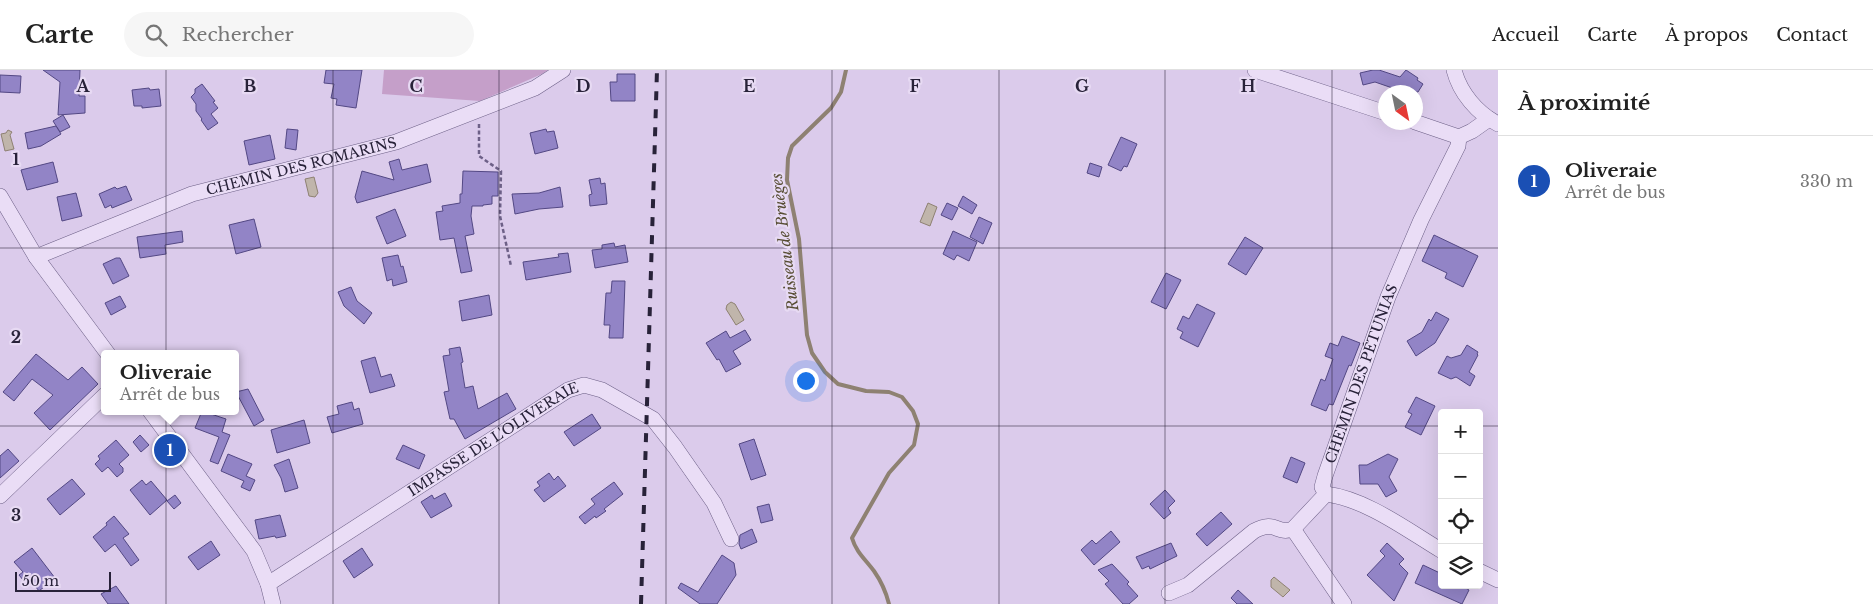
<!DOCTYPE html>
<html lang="fr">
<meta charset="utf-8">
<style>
body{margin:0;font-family:"Libre Baskerville",serif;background:#f6f6f6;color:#222}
.controls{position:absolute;right:15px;bottom:15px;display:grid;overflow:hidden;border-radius:5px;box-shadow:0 5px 20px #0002}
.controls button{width:45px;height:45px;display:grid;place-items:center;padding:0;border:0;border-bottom:1px solid #e0e0e0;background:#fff;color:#222;font:25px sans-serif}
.compass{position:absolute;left:1378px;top:15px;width:45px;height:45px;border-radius:50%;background:#fff;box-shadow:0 5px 20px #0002;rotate:147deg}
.scale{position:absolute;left:15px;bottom:12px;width:96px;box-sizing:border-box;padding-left:5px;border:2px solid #282239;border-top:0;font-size:14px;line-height:18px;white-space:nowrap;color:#282239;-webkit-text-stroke:4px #e7daf3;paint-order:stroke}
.you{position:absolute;left:805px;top:310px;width:18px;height:18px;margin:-12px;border:4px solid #fff;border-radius:50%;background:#1a73e8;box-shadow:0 0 0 8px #1a73e833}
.badge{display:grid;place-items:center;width:32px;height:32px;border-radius:50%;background:#354990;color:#fff;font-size:16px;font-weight:700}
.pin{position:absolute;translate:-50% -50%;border:2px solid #fff;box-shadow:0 1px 5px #0006}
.popup{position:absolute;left:101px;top:280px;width:138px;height:65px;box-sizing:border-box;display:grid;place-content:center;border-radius:5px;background:#fff;filter:drop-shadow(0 1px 4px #0005);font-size:16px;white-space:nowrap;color:#767676}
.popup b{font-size:19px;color:#222}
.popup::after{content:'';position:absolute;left:50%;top:100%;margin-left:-10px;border:10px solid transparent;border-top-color:#fff}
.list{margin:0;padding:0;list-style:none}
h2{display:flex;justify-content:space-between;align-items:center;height:65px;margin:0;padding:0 20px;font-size:21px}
h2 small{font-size:16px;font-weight:400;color:#767676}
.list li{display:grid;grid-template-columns:32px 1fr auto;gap:15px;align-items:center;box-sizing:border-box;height:90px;padding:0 20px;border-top:1px solid #e0e0e0}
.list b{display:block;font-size:19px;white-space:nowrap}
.list p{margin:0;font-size:16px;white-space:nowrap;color:#767676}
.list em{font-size:16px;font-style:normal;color:#767676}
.icon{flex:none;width:28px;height:28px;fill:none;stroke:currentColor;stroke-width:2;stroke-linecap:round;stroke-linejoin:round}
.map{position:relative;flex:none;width:1498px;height:534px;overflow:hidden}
header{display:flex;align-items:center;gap:30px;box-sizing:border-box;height:70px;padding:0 25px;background:#fff;border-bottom:1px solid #e0e0e0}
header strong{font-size:24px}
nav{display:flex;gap:28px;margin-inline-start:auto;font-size:18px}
.search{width:350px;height:45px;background:#f6f6f6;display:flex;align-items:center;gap:12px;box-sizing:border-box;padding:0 18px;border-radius:28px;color:#767676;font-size:19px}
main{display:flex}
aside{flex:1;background:#fff}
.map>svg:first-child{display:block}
</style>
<header>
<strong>Carte</strong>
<div class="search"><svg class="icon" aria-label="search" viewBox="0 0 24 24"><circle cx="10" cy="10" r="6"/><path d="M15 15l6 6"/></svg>Rechercher</div>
<nav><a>Accueil</a><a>Carte</a><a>À propos</a><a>Contact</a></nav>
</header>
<main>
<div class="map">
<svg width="1498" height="534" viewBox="0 0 1498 534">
<rect width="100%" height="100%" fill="#dbcbeb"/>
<path fill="#c59fc9" d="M 384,0 L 548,0 L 542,4 L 480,31 L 382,24 Z"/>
<g fill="#c0b5ab" stroke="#8e8172">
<path d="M 8,60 L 12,62 L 10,65 L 14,79 L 5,81 L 1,64 L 6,63 Z"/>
<path d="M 314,107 L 318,123 L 315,127 L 309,126 L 305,109 Z"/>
<path d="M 928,133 L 937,137 L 930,156 L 920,152 Z"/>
<path d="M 731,232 L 735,234 L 744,250 L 736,255 L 726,239 L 727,235 Z"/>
<path d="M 1274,507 L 1290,520 L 1283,527 L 1271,517 L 1271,510 Z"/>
</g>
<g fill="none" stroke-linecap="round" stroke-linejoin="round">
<path stroke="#8e8172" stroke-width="4" d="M 846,0 L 841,22 L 831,38 L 792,76 L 788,88 L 787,110 L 799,169 L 807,265 L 812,283 L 825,302 L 838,314 L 866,321 L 889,322 L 902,327 L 913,341 L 918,354 L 914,375 L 889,403 L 852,468 C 856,482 866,490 874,501 C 881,511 886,522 889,534"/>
</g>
<g fill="#9284c6" stroke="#534884">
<path d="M 43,0 L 80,0 L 79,26 L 85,26 L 85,43 L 58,45 L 60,12 Z"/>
<path d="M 326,0 L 362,0 L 356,38 L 336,35 L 337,29 L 331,28 L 334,14 L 324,13 Z"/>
<path d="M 1373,0 L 1379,0 L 1400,7 L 1406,0 L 1418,8 L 1417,10 L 1423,14 L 1418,22 L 1404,22 L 1375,12 L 1363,15 L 1360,3 Z"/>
<path d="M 617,4 L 635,4 L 635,31 L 611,31 L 610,12 L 617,12 Z"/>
<path d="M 0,5 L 21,6 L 20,23 L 0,22 Z"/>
<path d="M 202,14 L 215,31 L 213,32 L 218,38 L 211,44 L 218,53 L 208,60 L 201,50 L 202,49 L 196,41 L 196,34 L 191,27 L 195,23 L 195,19 Z"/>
<path d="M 149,18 L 150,20 L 159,19 L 161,36 L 142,38 L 142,36 L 134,36 L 132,20 Z"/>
<path d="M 63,45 L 70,57 L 60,62 L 53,51 Z"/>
<path d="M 56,56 L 61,64 L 41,76 L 28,79 L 25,63 Z"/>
<path d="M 287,59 L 298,60 L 296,80 L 285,78 Z"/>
<path d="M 546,59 L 547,62 L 554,61 L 558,78 L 535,84 L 530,63 Z"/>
<path d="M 270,65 L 275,89 L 249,95 L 244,71 Z"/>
<path d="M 1121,67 L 1137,74 L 1127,97 L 1124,96 L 1121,101 L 1108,95 Z"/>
<path d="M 399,89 L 402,100 L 427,94 L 431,112 L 357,133 L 355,127 L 362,101 L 394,110 L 389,92 Z"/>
<path d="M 53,92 L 58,112 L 27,120 L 21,100 Z"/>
<path d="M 1090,93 L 1102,97 L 1099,107 L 1087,103 Z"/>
<path d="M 463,101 L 498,102 L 498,126 L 492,126 L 492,134 L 483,135 L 483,136 L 472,136 L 471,146 L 474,164 L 465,166 L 472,201 L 461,203 L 454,168 L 440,170 L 436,142 L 443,141 L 442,136 L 460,133 L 460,124 L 462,124 Z"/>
<path d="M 600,108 L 601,114 L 605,113 L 607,134 L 590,136 L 589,125 L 592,124 L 589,110 Z"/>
<path d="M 126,116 L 132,130 L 112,138 L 111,135 L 105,138 L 99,124 L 115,117 L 117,119 Z"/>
<path d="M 560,117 L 563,137 L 539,139 L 515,144 L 512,124 L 539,123 Z"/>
<path d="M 76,123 L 82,146 L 62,151 L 57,127 Z"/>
<path d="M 963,126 L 977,135 L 972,144 L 958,136 Z"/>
<path d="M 947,133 L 958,138 L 952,150 L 941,145 Z"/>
<path d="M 395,139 L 406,166 L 387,174 L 376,147 Z"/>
<path d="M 979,147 L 992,153 L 983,174 L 970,167 Z"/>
<path d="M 254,149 L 261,177 L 236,184 L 229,155 Z"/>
<path d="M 182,161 L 183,172 L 165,175 L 166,184 L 140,188 L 137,167 Z"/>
<path d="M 953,161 L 977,172 L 969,191 L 957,185 L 954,190 L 943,184 Z"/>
<path d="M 1434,165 L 1478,186 L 1463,217 L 1445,208 L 1447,203 L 1422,191 Z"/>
<path d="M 1245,167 L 1263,178 L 1246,205 L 1228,194 Z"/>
<path d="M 614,173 L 615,177 L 625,175 L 628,192 L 595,198 L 592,180 L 602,179 L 602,175 Z"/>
<path d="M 568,183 L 571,202 L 526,210 L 523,192 L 559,187 L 558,184 Z"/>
<path d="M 398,185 L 401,197 L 403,196 L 407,212 L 393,216 L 392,209 L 387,211 L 382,188 Z"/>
<path d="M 116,188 L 120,188 L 129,206 L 113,214 L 103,194 Z"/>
<path d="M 1166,203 L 1181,210 L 1166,239 L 1151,232 Z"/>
<path d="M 612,211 L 625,211 L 623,268 L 609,268 L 610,255 L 604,255 L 606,223 L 611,223 Z"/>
<path d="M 351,217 L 357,231 L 372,243 L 364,254 L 344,236 L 338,222 Z"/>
<path d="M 489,225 L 492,245 L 462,251 L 459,231 Z"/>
<path d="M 120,226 L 126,237 L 111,245 L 105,233 Z"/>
<path d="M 1197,234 L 1215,243 L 1198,277 L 1180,268 L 1183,262 L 1177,259 L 1183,246 L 1189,249 Z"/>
<path d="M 1436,242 L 1449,249 L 1435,273 L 1416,286 L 1407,271 L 1422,262 L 1429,249 L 1431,251 Z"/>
<path d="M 745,260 L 751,270 L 733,281 L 741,294 L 726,302 L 719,289 L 717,290 L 706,273 L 726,261 L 730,268 Z"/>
<path d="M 1342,266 L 1360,273 L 1351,296 L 1349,295 L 1333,335 L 1329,334 L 1326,341 L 1311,335 L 1321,309 L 1325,311 L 1333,289 L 1325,286 L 1330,273 L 1338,276 Z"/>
<path d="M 1467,275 L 1478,282 L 1477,284 L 1478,285 L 1469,302 L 1475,306 L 1470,316 L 1456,307 L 1451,309 L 1438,303 L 1447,286 L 1451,288 L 1461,285 Z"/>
<path d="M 460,277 L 463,292 L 461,293 L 465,318 L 473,316 L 478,339 L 507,323 L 516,339 L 465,369 L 454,349 L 450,349 L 444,322 L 449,321 L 443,286 L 450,285 L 449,279 Z"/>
<path d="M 36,284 L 68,310 L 82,297 L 98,314 L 50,360 L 34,343 L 53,325 L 32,309 L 14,331 L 3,322 Z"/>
<path d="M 375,287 L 381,307 L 391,304 L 395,316 L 370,323 L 361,291 Z"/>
<path d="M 248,319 L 264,350 L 254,356 L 236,322 Z"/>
<path d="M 1416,327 L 1435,336 L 1421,365 L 1405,357 L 1412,344 L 1408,342 Z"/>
<path d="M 352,332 L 354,340 L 359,338 L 363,354 L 332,363 L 327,347 L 339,344 L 337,336 Z"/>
<path d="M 202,341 L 226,349 L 222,362 L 230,365 L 218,394 L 210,391 L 219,367 L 195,358 Z"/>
<path d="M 592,344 L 601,358 L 574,376 L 564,362 Z"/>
<path d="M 304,350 L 310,373 L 277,383 L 271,360 Z"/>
<path d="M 140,365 L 149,375 L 141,382 L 133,372 Z"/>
<path d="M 754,369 L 766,405 L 751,410 L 739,374 Z"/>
<path d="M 116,370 L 129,385 L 119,394 L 123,398 L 123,402 L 117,407 L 108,397 L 102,402 L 95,394 L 100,389 L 98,386 Z"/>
<path d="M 403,375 L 425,385 L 419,399 L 396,389 Z"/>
<path d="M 8,379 L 19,391 L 0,408 L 0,386 Z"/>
<path d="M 228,384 L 252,394 L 246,406 L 255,410 L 250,421 L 241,417 L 244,411 L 221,401 Z"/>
<path d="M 1388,384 L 1398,389 L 1389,407 L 1397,421 L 1386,427 L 1378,414 L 1360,414 L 1359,395 L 1367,395 Z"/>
<path d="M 1291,387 L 1305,393 L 1297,413 L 1283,407 Z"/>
<path d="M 289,389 L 298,418 L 285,422 L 281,408 L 274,395 Z"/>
<path d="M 549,403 L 554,410 L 558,406 L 566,416 L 544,432 L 534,420 L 540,416 L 537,412 Z"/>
<path d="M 72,409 L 85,424 L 60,445 L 47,429 Z"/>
<path d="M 142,410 L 146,415 L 151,411 L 167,430 L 150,445 L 130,420 Z"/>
<path d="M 614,412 L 623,424 L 604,439 L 606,441 L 596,448 L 595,446 L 585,454 L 579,447 L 595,434 L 591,429 Z"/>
<path d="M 1165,420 L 1175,431 L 1168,438 L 1171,443 L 1164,449 L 1150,434 Z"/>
<path d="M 445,423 L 452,436 L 431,448 L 421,432 L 432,425 L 434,429 Z"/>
<path d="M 175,425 L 181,433 L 174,439 L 167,431 Z"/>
<path d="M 769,434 L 773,450 L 761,453 L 757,437 Z"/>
<path d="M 1221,442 L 1232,454 L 1207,476 L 1196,464 Z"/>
<path d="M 280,445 L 286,466 L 276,468 L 275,466 L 259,469 L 255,450 Z"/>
<path d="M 114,446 L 129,464 L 123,468 L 139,490 L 131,496 L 115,474 L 105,482 L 93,467 L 107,455 L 106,453 Z"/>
<path d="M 752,459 L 757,472 L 741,479 L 739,474 L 740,465 Z"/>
<path d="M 1111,461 L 1120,472 L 1094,495 L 1081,480 L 1092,470 L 1096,474 Z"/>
<path d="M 211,471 L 220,485 L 198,500 L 188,487 Z"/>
<path d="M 1171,473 L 1177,486 L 1150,499 L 1149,496 L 1142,499 L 1136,487 Z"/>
<path d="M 1387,473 L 1404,489 L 1399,494 L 1408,503 L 1394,531 L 1367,505 L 1385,486 L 1380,481 Z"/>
<path d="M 32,478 L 55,508 L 39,521 L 32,512 L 28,516 L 19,505 L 23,502 L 14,492 Z"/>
<path d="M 362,478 L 373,495 L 354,508 L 343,491 Z"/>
<path d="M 722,485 L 734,493 L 736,505 L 717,534 L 700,534 L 678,518 L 681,513 L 698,522 Z"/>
<path d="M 1112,494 L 1129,512 L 1127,514 L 1138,526 L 1129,534 L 1123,534 L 1105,514 L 1109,511 L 1098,500 Z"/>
<path d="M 1423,495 L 1442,504 L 1442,515 L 1460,515 L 1469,520 L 1462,534 L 1415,513 Z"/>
<path d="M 116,516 L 129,534 L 108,534 L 101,524 Z"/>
<path d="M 1238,520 L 1253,534 L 1237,534 L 1231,528 Z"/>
</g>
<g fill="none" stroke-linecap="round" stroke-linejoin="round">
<g stroke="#6d6087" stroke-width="16">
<g id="minor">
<path d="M 1255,0 L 1386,43"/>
<path d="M 1454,0 C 1460,23 1477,43 1498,54"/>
<path d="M 1415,52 L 1459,67 L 1472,61 L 1489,49"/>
<path d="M 0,126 L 36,187 L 108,284"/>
<path id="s1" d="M 36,187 L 192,124 L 396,72 L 535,18 L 563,0"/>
<path d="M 150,341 L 254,481 L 268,514 L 273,534"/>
<path d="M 0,426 L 105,325"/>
<path d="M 1293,459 L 1344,534"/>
<path id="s2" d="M 1442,481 C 1407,460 1366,429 1326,424 L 1322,417 L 1325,406 L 1388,227 L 1421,150 L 1458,76 L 1459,67"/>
<path d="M 1479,501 L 1498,510"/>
<path id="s3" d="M 268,514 L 568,320 L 584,315 L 602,320 L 653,349 L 675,377 L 714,433 L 731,469"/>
<path d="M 1169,523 L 1188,515 L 1254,461 C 1276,449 1276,465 1293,459 L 1326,424"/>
</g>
</g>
<path stroke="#6d6087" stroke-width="2.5" stroke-dasharray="4 2.5" stroke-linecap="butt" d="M 479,54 L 479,86 L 501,101 L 500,146 L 511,196"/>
<use href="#minor" stroke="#eaddf6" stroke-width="15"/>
<path stroke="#282239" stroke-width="4" stroke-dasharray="9 9" stroke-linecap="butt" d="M 641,534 L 657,0"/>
</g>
<path fill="none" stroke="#282239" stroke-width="1" stroke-opacity="0.55" d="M 166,0 L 166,534M 333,0 L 333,534M 499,0 L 499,534M 666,0 L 666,534M 832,0 L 832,534M 999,0 L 999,534M 1165,0 L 1165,534M 1332,0 L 1332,534M 0,178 L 1498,178M 0,356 L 1442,356M 1479,356 L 1498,356"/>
<g text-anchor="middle" stroke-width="4.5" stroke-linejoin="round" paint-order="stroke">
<g font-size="14" fill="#282239" stroke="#e7daf3">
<text dy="5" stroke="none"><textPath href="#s1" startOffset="281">CHEMIN DES ROMARINS</textPath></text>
<text dy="5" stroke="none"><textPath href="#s2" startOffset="258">CHEMIN DES PÉTUNIAS</textPath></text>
<text dy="5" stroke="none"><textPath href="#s3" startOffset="268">IMPASSE DE L'OLIVERAIE</textPath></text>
</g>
<g font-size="15" font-style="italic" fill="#574d33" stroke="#e7daf3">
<text transform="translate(785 172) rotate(-97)" y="5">Ruisseau de Bruèges</text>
</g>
</g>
<g font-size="16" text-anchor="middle" font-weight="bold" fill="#282239" stroke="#e7daf3" stroke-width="4.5" stroke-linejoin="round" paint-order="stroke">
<text x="83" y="22">A</text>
<text x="250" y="22">B</text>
<text x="416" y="22">C</text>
<text x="583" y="22">D</text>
<text x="749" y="22">E</text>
<text x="915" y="22">F</text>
<text x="1082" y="22">G</text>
<text x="1248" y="22">H</text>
<text x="16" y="95">1</text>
<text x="16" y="273">2</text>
<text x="16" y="451">3</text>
</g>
</svg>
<div class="controls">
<button>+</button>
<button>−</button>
<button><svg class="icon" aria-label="locate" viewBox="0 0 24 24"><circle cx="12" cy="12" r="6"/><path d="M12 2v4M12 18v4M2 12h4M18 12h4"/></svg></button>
<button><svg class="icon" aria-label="layers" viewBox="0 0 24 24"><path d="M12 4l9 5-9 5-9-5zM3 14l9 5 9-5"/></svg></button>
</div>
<svg class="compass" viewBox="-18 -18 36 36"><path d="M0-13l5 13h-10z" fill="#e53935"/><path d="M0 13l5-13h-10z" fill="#767676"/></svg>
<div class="scale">50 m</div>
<div class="you"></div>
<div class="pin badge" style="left:170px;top:380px;background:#1a4fb4">1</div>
<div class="popup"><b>Oliveraie</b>Arrêt de bus</div>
</div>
<aside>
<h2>À proximité<small></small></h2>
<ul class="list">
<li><span class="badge" style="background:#1a4fb4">1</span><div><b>Oliveraie</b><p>Arrêt de bus</p></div><em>330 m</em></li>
</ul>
</aside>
</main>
